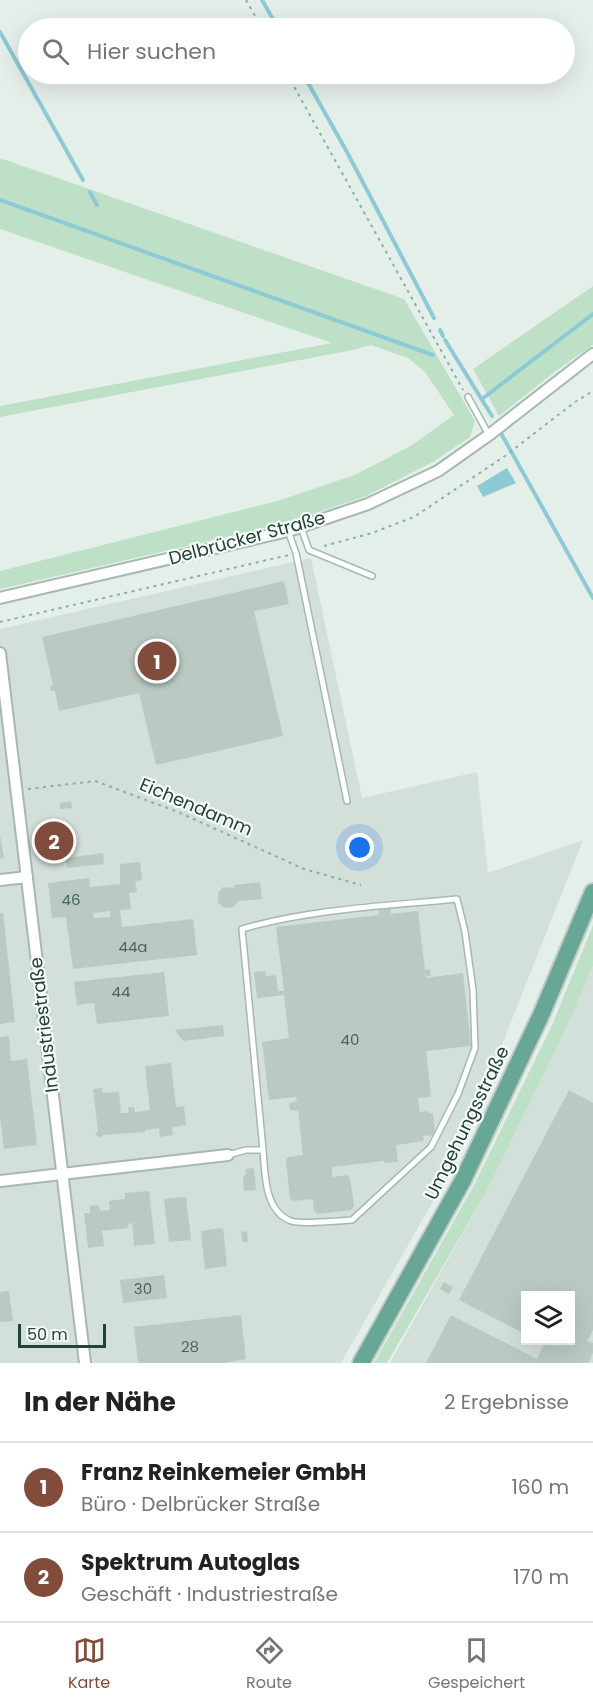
<!DOCTYPE html>
<html lang="de">
<meta charset="utf-8">
<style>
body{margin:0;font-family:Poppins,sans-serif;background:#f2f2f2;color:#222}
.controls{position:absolute;right:18px;bottom:18px;display:grid;overflow:hidden;border-radius:0px;box-shadow:0 6px 24px #0002}
.controls button{width:54px;height:54px;display:grid;place-items:center;padding:0;border:0;border-bottom:2px solid #e0e0e0;background:#fff;color:#222;font:30px sans-serif}
.scale{position:absolute;left:18px;bottom:15px;width:88px;box-sizing:border-box;padding-left:6px;border:3px solid #234239;border-top:0;font-size:16px;line-height:21px;white-space:nowrap;color:#234239;-webkit-text-stroke:4px #f6fbf8;paint-order:stroke}
.you{position:absolute;left:360px;top:848px;width:21px;height:21px;margin:-15px;border:4px solid #fff;border-radius:50%;background:#1a73e8;box-shadow:0 0 0 9px #1a73e833}
.badge{display:grid;place-items:center;width:39px;height:39px;border-radius:50%;background:#824c3c;color:#fff;font-size:20px;font-weight:700}
.pin{position:absolute;translate:-50% -50%;border:3px solid #fff;box-shadow:0 2px 6px #0006}
.list{margin:0;padding:0;list-style:none}
h2{display:flex;justify-content:space-between;align-items:center;height:78px;margin:0;padding:0 24px;font-size:26px}
h2 small{font-size:20px;font-weight:400;color:#767676}
.list li{display:grid;grid-template-columns:39px 1fr auto;gap:18px;align-items:center;box-sizing:border-box;height:90px;padding:0 24px;border-top:2px solid #e0e0e0}
.list b{display:block;font-size:22px;white-space:nowrap}
.list p{margin:0;font-size:20px;white-space:nowrap;color:#767676}
.list em{font-size:20px;font-style:normal;color:#767676}
.icon{flex:none;width:33px;height:33px;fill:none;stroke:currentColor;stroke-width:2;stroke-linecap:round;stroke-linejoin:round}
.map{position:relative;flex:none;width:593px;height:1363px;overflow:hidden}
.search{position:absolute;background:#fff;box-shadow:0 6px 24px #0002;left:18px;right:18px;top:18px;height:66px;display:flex;align-items:center;gap:15px;box-sizing:border-box;padding:0 21px;border-radius:33px;color:#767676;font-size:22px}
.sheet{height:258px;background:#fff}
nav{display:flex;justify-content:space-around;align-items:center;box-sizing:border-box;height:84px;border-top:2px solid #e0e0e0;background:#fff;font-size:16px;color:#767676}
nav a{display:grid;justify-items:center;gap:3px}
nav .on{color:#824c3c}
.map>svg:first-child{display:block}
</style>
<div class="map">
<svg width="593" height="1363" viewBox="0 0 593 1363">
<rect width="100%" height="100%" fill="#e5efea"/>
<g fill="#d3dfd9" fill-rule="evenodd">
<path d="M 311,558 L 362,798 L 477,772 L 488,873 L 583,840 L 456,1161 L 341,1363 L 0,1363 L 0,629 Z"/>
<path d="M 593,966 L 593,1363 L 390,1363 L 487,1190 L 565,1031 ZM 526,1296 L 570,1296 L 570,1340 L 526,1340 Z"/>
</g>
<g fill="#bee0c7">
<path d="M 0,158 L 404,299 L 475,421 L 470,437 L 433,462 L 366,496 L 287,523 L 0,589 L 0,571 L 281,500 L 357,474 L 412,445 L 454,415 L 425,372 L 408,358 L 371,345 L 353,350 L 0,417 L 0,406 L 332,343 L 0,229 Z"/>
<path d="M 593,286 L 593,345 L 557,370 L 499,416 L 473,369 Z"/>
<path d="M 593,925 L 593,966 L 565,1031 L 487,1190 L 387,1363 L 374,1363 L 473,1187 L 553,1023 Z"/>
</g>
<path fill="#8ccad5" d="M 507,468 L 516,483 L 483,497 L 477,486 Z"/>
<g fill="none" stroke-linecap="round" stroke-linejoin="round">
<g stroke="#8ccad5" stroke-width="4">
<path d="M 262,0 L 278,28"/>
<path d="M 0,32 L 83,180"/>
<path d="M 303,74 L 347,152 L 434,318"/>
<path d="M 90,192 L 97,205"/>
<path d="M 0,200 L 433,355"/>
<path d="M 440,330 L 443,336"/>
<path d="M 445,340 L 492,416"/>
<path d="M 482,399 L 593,314"/>
<path d="M 502,435 L 593,598"/>
</g>
</g>
<g fill="#bacac3" fill-rule="evenodd">
<path d="M 284,581 L 289,604 L 254,611 L 283,736 L 156,765 L 139,693 L 59,711 L 55,691 L 51,691 L 50,686 L 53,685 L 42,637 Z"/>
<path d="M 71,801 L 72,808 L 60,809 L 60,803 Z"/>
<path d="M 62,826 L 65,853 L 46,855 L 43,829 Z"/>
<path d="M 0,835 L 4,858 L 0,859 Z"/>
<path d="M 103,853 L 104,864 L 67,868 L 66,858 Z"/>
<path d="M 140,862 L 142,880 L 135,881 L 137,892 L 129,893 L 131,909 L 120,910 L 122,927 L 193,919 L 197,955 L 73,969 L 66,917 L 52,918 L 48,883 L 89,878 L 90,887 L 120,884 L 120,864 ZM 110,911 L 110,917 L 94,918 L 93,913 Z"/>
<path d="M 260,882 L 262,899 L 238,901 L 234,907 L 229,908 L 223,907 L 218,902 L 218,893 L 223,887 L 235,888 L 234,885 Z"/>
<path d="M 391,909 L 391,914 L 418,911 L 425,970 L 430,969 L 431,976 L 426,976 L 426,978 L 463,973 L 471,1046 L 426,1051 L 431,1097 L 418,1098 L 420,1112 L 426,1111 L 433,1114 L 435,1135 L 423,1136 L 424,1141 L 396,1145 L 398,1162 L 385,1163 L 384,1161 L 332,1167 L 332,1177 L 347,1175 L 350,1178 L 354,1206 L 351,1210 L 318,1214 L 314,1211 L 313,1199 L 293,1201 L 290,1199 L 286,1160 L 288,1157 L 303,1155 L 298,1111 L 290,1110 L 289,1103 L 297,1101 L 296,1097 L 269,1100 L 262,1042 L 289,1038 L 284,995 L 257,998 L 254,972 L 265,971 L 266,976 L 276,975 L 278,991 L 284,991 L 276,927 L 379,915 L 378,910 Z"/>
<path d="M 0,913 L 3,913 L 15,1022 L 0,1024 Z"/>
<path d="M 164,972 L 169,1016 L 97,1024 L 94,1003 L 77,1005 L 74,982 Z"/>
<path d="M 223,1025 L 224,1036 L 183,1041 L 175,1030 Z"/>
<path d="M 9,1036 L 11,1061 L 27,1059 L 37,1145 L 4,1149 L 0,1116 L 0,1037 Z"/>
<path d="M 171,1063 L 176,1107 L 184,1106 L 186,1125 L 172,1127 L 173,1135 L 160,1137 L 159,1128 L 145,1130 L 145,1132 L 103,1135 L 100,1138 L 95,1134 L 98,1131 L 93,1089 L 102,1088 L 103,1093 L 119,1092 L 121,1113 L 129,1113 L 128,1107 L 134,1107 L 135,1112 L 150,1110 L 145,1066 Z"/>
<path d="M 569,1090 L 593,1103 L 593,1330 L 587,1341 L 593,1343 L 593,1353 L 588,1363 L 426,1363 L 451,1315 L 537,1359 L 544,1344 L 538,1341 L 570,1340 L 570,1296 L 526,1296 L 525,1334 L 459,1300 Z"/>
<path d="M 254,1168 L 256,1190 L 244,1191 L 243,1178 L 246,1174 L 245,1169 Z"/>
<path d="M 149,1191 L 155,1244 L 134,1246 L 132,1223 L 128,1224 L 129,1228 L 102,1231 L 104,1246 L 88,1248 L 84,1213 L 90,1213 L 90,1206 L 99,1205 L 100,1211 L 110,1210 L 109,1201 L 125,1199 L 125,1193 Z"/>
<path d="M 186,1197 L 191,1240 L 169,1242 L 164,1199 Z"/>
<path d="M 223,1228 L 227,1266 L 205,1269 L 201,1231 Z"/>
<path d="M 247,1231 L 248,1242 L 243,1242 L 241,1232 Z"/>
<path d="M 164,1275 L 167,1298 L 123,1303 L 120,1280 Z"/>
<path d="M 444,1282 L 453,1287 L 449,1294 L 440,1289 Z"/>
<path d="M 9,1291 L 13,1321 L 0,1322 L 0,1292 Z"/>
<path d="M 241,1315 L 246,1359 L 225,1363 L 138,1363 L 134,1327 Z"/>
</g>
<g fill="none" stroke-linecap="round" stroke-linejoin="round">
<g stroke="#a7b8b1" stroke-width="8">
<g id="lane">
<path d="M 468,397 L 489,435"/>
<path d="M 301,527 L 309,550 L 372,576"/>
<path d="M 288,531 L 296,553 L 347,801"/>
<path d="M 228,1155 L 246,1150 L 263,1150 L 242,929 C 311,909 386,906 457,899 L 465,932 L 473,990 L 475,1048 L 458,1094 L 431,1147 L 352,1220 C 340,1221 300,1224 291,1221 C 264,1211 265,1173 263,1150"/>
</g>
</g>
<g stroke="#a7b8b1" stroke-width="14">
<g id="street">
<path d="M 0,598 L 288,531 L 368,504 L 438,471 L 489,435 L 593,354"/>
<path d="M 0,653 L 85,1363"/>
<path d="M 0,880 L 27,877"/>
<path d="M 0,1181 L 228,1155"/>
</g>
</g>
<g stroke="#c1cac8" stroke-width="20">
<path id="primary" d="M 361,1363 L 463,1180 L 541,1015 L 593,892"/>
</g>
<g stroke="#84b3a4" stroke-width="2" stroke-dasharray="3 4.5" stroke-linecap="butt">
<path d="M 246,0 L 262,28"/>
<path d="M 287,74 L 463,390"/>
<path d="M 324,546 L 372,533 L 414,517 L 505,456 L 575,402 L 593,391"/>
<path d="M 0,622 L 289,555"/>
<path d="M 28,789 L 95,781 L 178,812 L 304,869 L 361,885"/>
</g>
<use href="#lane" stroke="#fff" stroke-width="5"/>
<use href="#street" stroke="#fff" stroke-width="10"/>
<use href="#primary" stroke="#68a695" stroke-width="16"/>
</g>
<g text-anchor="middle" stroke-width="4.5" stroke-linejoin="round" paint-order="stroke">
<g font-size="15" fill="#49645c">
<text x="71" y="905">46</text>
<text x="133" y="952">44a</text>
<text x="121" y="997">44</text>
<text x="350" y="1045">40</text>
<text x="143" y="1294">30</text>
<text x="190" y="1352">28</text>
</g>
<g font-size="18" fill="#234239" stroke="#f6fbf8">
<text transform="translate(247 538) rotate(-15)" y="6">Delbrücker Straße</text>
<text transform="translate(196 807) rotate(23)" y="6">Eichendamm</text>
<text transform="translate(44 1025) rotate(-97)" y="6">Industriestraße</text>
<text transform="translate(467 1123) rotate(-64)" y="6">Umgehungsstraße</text>
</g>
</g>
</svg>
<div class="controls">
<button><svg class="icon" aria-label="layers" viewBox="0 0 24 24"><path d="M12 4l9 5-9 5-9-5zM3 14l9 5 9-5"/></svg></button>
</div>
<div class="scale">50 m</div>
<div class="you"></div>
<div class="pin badge" style="left:157px;top:661px">1</div>
<div class="pin badge" style="left:54px;top:841px">2</div>
<div class="search"><svg class="icon" aria-label="search" viewBox="0 0 24 24"><circle cx="10" cy="10" r="6"/><path d="M15 15l6 6"/></svg>Hier suchen</div>
</div>
<section class="sheet">
<h2>In der Nähe<small>2 Ergebnisse</small></h2>
<ul class="list">
<li><span class="badge">1</span><div><b>Franz Reinkemeier GmbH</b><p>Büro · Delbrücker Straße</p></div><em>160 m</em></li>
<li><span class="badge">2</span><div><b>Spektrum Autoglas</b><p>Geschäft · Industriestraße</p></div><em>170 m</em></li>
</ul>
</section>
<nav>
<a class="on"><svg class="icon" aria-label="map" viewBox="0 0 24 24"><path d="M3 6l6-2 6 2 6-2v14l-6 2-6-2-6 2zM9 4v14M15 6v14"/></svg>Karte</a>
<a><svg class="icon" aria-label="directions" viewBox="0 0 24 24"><path d="M12 3l9 9-9 9-9-9zM9 14v-3h6M13 9l2 2-2 2"/></svg>Route</a>
<a><svg class="icon" aria-label="saved" viewBox="0 0 24 24"><path d="M7 4h10v16l-5-4-5 4z"/></svg>Gespeichert</a>
</nav>
